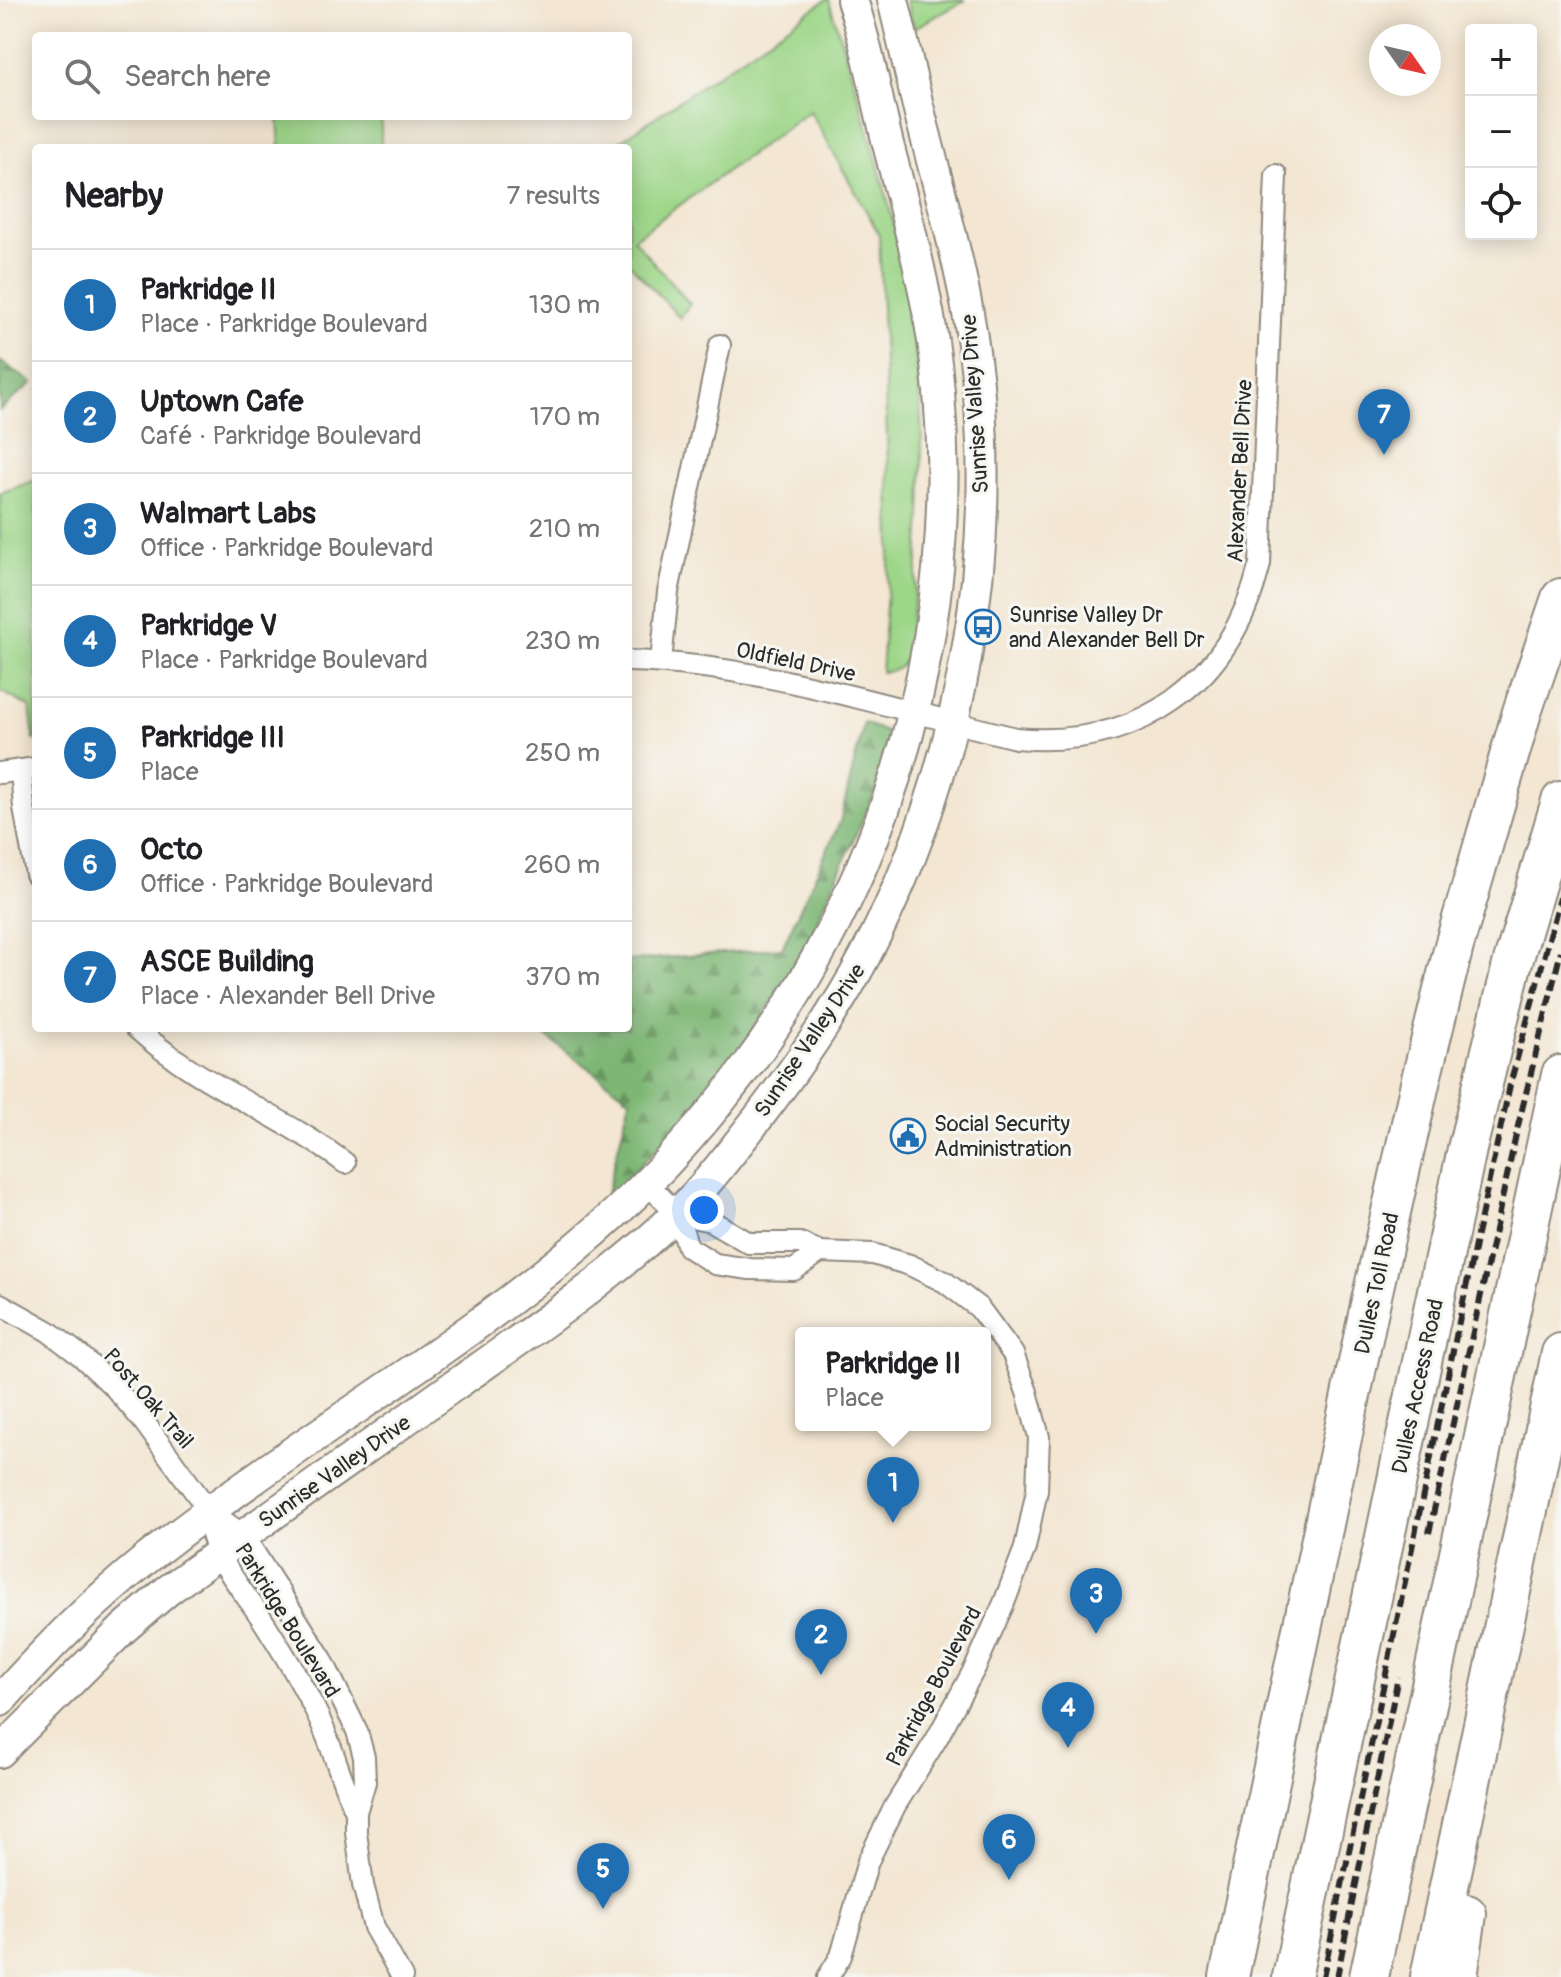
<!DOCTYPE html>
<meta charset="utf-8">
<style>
body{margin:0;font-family:Pangolin,sans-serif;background:#f6f6f6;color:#202124}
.controls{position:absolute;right:24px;top:24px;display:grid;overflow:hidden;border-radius:8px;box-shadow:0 4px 20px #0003}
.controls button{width:72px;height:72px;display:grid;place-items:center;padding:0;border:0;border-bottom:2px solid #e0e0e0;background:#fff;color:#202124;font:40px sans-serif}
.compass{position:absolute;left:1369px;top:24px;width:72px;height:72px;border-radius:50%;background:#fff;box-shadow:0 4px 20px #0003;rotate:124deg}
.you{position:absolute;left:704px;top:1210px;width:28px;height:28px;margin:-20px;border:6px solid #fff;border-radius:50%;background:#1a73e8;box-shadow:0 0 0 12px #1a73e833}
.badge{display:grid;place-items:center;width:52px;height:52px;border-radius:50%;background:#1f6fb2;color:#fff;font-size:26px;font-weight:700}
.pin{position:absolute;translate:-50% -66px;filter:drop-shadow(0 2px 4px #0008)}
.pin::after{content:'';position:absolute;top:42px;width:28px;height:24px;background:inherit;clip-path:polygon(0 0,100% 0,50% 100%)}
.popup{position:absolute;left:795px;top:1327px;width:196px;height:104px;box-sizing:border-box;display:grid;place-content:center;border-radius:8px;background:#fff;filter:drop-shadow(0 2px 6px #0005);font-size:26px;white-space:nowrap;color:#757577}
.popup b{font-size:30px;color:#202124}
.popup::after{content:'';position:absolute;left:50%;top:100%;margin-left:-16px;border:16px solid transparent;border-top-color:#fff}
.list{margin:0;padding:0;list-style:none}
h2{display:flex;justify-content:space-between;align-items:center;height:104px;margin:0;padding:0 32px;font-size:34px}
h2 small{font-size:26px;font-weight:400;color:#757577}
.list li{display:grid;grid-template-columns:52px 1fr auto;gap:24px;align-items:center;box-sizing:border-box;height:112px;padding:0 32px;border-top:2px solid #e0e0e0}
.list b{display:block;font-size:30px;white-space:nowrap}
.list p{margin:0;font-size:26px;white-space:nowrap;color:#757577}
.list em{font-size:26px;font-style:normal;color:#757577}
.icon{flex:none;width:44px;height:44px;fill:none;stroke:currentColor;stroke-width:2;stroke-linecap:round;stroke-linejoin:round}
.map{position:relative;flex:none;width:1561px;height:1977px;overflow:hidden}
.search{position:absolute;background:#fff;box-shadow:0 4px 20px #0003;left:32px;top:32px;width:600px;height:88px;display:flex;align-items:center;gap:20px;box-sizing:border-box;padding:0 28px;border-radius:8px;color:#757577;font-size:30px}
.panel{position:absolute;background:#fff;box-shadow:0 4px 20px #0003;left:32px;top:144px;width:600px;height:888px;border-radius:8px}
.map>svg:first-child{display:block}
</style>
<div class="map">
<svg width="1561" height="1977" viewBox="0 0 1561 1977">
<defs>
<pattern id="forest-firs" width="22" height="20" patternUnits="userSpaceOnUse" patternTransform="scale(2)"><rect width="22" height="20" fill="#7eb774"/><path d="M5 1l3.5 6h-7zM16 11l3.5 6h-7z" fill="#67955f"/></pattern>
</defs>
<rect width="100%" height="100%" fill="#f6f6f2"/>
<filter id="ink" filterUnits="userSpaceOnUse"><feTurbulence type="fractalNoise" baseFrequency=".0125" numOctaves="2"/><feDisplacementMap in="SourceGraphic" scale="16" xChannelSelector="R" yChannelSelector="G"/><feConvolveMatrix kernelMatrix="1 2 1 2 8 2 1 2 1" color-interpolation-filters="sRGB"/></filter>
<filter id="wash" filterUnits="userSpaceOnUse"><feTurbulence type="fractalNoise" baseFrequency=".006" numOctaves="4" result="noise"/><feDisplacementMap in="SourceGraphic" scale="32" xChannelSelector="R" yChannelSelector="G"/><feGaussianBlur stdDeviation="1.8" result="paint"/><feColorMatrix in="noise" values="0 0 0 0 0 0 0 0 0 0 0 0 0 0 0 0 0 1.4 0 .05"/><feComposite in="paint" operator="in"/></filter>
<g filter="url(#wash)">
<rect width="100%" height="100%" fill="#f3e6d2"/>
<g fill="#9dd688" stroke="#64805a" stroke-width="2">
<path d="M 826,0 L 829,0 C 859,101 893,201 910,305 C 922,385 925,468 919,548 C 917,584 911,620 906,657 C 901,669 894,672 881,672 L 891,538 L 879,234 L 810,111 L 633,239 L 690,304 L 680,318 L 628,262 L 628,148 L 610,148 Z"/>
<path d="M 906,0 L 966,0 L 914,28 Z"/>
<path d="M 278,118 L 381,118 L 381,148 L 280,148 Z"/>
<path d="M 36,480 L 36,740 L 34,740 L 30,707 L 0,691 L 0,493 Z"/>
</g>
<g fill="url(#forest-firs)" stroke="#547150" stroke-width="2">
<path d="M 0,361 L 32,383 L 0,410 Z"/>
<path d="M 864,723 L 889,733 L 877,788 L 800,959 L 714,1089 L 605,1202 L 630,1099 L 535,1028 L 628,1028 L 628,961 L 782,948 L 840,822 Z"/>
</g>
</g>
<g filter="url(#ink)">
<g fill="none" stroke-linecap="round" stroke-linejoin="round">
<g stroke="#8f887e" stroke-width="24">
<g id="minor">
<path d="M 628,661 C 758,664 890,708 1016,738 C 1139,749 1230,685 1260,564 L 1276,175"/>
<path d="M 661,662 L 668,592 L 720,345"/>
<path d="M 21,770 L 24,808 L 36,874"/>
<path d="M 0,773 L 36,768"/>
<path d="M 136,1028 C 197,1084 279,1113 345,1163"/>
<path d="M 648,1184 L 677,1214 L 688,1247 L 715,1264 L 750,1269 L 794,1270 L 820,1252"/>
<path d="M 677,1214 L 711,1221 L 749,1243 L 800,1243 L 820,1252 L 873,1254 L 910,1265 L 945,1282 L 979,1308 L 1013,1354 L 1027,1392 L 1039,1437 L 1037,1490 L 1025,1548 L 1004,1603 L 976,1666 L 936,1740 L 895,1806 L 868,1861 L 841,1956 L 828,1977"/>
<path d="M 0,1304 L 48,1331 L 81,1356 L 115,1388 L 144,1422 L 209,1511 L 243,1535 L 322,1659 L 357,1731 L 364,1757 L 365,1782 L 356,1812 L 356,1832 L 363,1885 L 374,1927 L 402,1977"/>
<path d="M 209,1511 C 209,1555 239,1584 262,1619 C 280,1647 297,1675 312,1704 C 331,1738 339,1777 356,1812"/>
</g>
</g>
<g stroke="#8f887e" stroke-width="34">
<g id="secondary">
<path d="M 0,1701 C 44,1651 92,1603 144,1561 C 281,1451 436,1364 572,1251 C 827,1041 967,722 939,392 C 932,306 909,226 888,144 C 876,96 868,47 852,0"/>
<path d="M 0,1752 L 124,1628 L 167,1591 C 261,1522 357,1455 452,1387 C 529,1333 608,1280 676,1215 C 706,1186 732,1151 758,1118 C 797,1067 835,1013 865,956 C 959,779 1002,550 974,351 C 964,276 943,205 925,133 C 913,89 904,44 893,0"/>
</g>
</g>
<g stroke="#8f887e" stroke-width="42">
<g id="motorway">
<path d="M 1229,1977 L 1370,1305 L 1421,1079 L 1454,946 L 1522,712 L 1561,598"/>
<path d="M 1292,1977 L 1467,1149 L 1512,965 L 1561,801"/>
<path d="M 1369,1977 L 1561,1075"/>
<path d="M 1430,1977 L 1561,1353"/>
<path d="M 1458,1977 L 1467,1914"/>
</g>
</g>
<use href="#minor" stroke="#fff" stroke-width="20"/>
<use href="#secondary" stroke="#fff" stroke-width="30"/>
<use href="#motorway" stroke="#fff" stroke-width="38"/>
<g stroke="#2b2b2b" stroke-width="6" stroke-dasharray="12 6" stroke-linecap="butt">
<path d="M 1429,1533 L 1517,1130 L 1561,951"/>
<path d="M 1323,1977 L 1477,1235 L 1510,1085 L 1561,894"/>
<path d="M 1337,1977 L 1398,1677"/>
</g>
</g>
</g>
<defs>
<g id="bus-ring" transform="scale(1.8)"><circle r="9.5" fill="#f6f6f2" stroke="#1f6fb2" stroke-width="1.5"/><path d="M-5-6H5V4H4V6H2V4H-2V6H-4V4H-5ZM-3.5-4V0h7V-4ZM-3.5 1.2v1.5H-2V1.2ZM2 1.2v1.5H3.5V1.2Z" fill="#1f6fb2"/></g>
<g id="civic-ring" transform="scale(1.8)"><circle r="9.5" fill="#f6f6f2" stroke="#1f6fb2" stroke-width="1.5"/><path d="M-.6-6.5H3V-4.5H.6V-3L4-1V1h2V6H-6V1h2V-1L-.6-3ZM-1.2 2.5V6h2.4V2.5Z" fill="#1f6fb2"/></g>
</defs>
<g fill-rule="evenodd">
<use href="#bus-ring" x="983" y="627"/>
<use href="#civic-ring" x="908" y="1136"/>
</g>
<g text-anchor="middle" stroke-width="6" stroke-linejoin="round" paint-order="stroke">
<g font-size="22" fill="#2b2b2b" stroke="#f6f6f2">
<text transform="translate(974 404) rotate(-94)" y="8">Sunrise Valley Drive</text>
<text transform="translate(1239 471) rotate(-87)" y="8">Alexander Bell Drive</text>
<text transform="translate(796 661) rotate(12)" y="8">Oldfield Drive</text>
<text transform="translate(809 1040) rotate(-56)" y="8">Sunrise Valley Drive</text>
<text transform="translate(1376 1283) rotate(-78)" y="8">Dulles Toll Road</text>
<text transform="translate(1417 1386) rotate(-78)" y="8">Dulles Access Road</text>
<text transform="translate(149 1398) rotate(49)" y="8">Post Oak Trail</text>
<text transform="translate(334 1471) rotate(-35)" y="8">Sunrise Valley Drive</text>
<text transform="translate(288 1620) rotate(58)" y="8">Parkridge Boulevard</text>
<text transform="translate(933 1686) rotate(-62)" y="8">Parkridge Boulevard</text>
</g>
<g font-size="22" fill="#2b2b2b" stroke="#f6f6f2" text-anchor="start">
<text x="1009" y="622">Sunrise Valley Dr<tspan x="1009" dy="25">and Alexander Bell Dr</tspan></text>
<text x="934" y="1131">Social Security<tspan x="934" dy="25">Administration</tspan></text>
</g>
</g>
</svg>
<div class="controls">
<button>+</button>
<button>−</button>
<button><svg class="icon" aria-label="locate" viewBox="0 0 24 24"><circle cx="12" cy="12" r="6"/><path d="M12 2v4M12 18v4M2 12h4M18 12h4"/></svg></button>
</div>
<svg class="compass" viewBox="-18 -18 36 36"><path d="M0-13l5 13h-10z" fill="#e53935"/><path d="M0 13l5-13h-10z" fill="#757577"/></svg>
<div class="you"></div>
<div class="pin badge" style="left:893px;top:1523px">1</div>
<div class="popup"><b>Parkridge II</b>Place</div>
<div class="pin badge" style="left:821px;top:1675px">2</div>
<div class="pin badge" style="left:1096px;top:1634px">3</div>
<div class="pin badge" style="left:1068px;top:1748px">4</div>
<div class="pin badge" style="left:603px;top:1909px">5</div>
<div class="pin badge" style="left:1009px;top:1880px">6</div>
<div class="pin badge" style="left:1384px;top:455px">7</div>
<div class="search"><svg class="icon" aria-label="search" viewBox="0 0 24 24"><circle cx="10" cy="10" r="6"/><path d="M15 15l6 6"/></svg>Search here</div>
<section class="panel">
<h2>Nearby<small>7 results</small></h2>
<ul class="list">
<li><span class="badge">1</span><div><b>Parkridge II</b><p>Place · Parkridge Boulevard</p></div><em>130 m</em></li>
<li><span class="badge">2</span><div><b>Uptown Cafe</b><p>Café · Parkridge Boulevard</p></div><em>170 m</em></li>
<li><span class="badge">3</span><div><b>Walmart Labs</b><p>Office · Parkridge Boulevard</p></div><em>210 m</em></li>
<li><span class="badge">4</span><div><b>Parkridge V</b><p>Place · Parkridge Boulevard</p></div><em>230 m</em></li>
<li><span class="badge">5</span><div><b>Parkridge III</b><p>Place</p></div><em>250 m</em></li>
<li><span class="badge">6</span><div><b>Octo</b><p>Office · Parkridge Boulevard</p></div><em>260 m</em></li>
<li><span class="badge">7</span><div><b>ASCE Building</b><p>Place · Alexander Bell Drive</p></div><em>370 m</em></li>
</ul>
</section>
</div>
